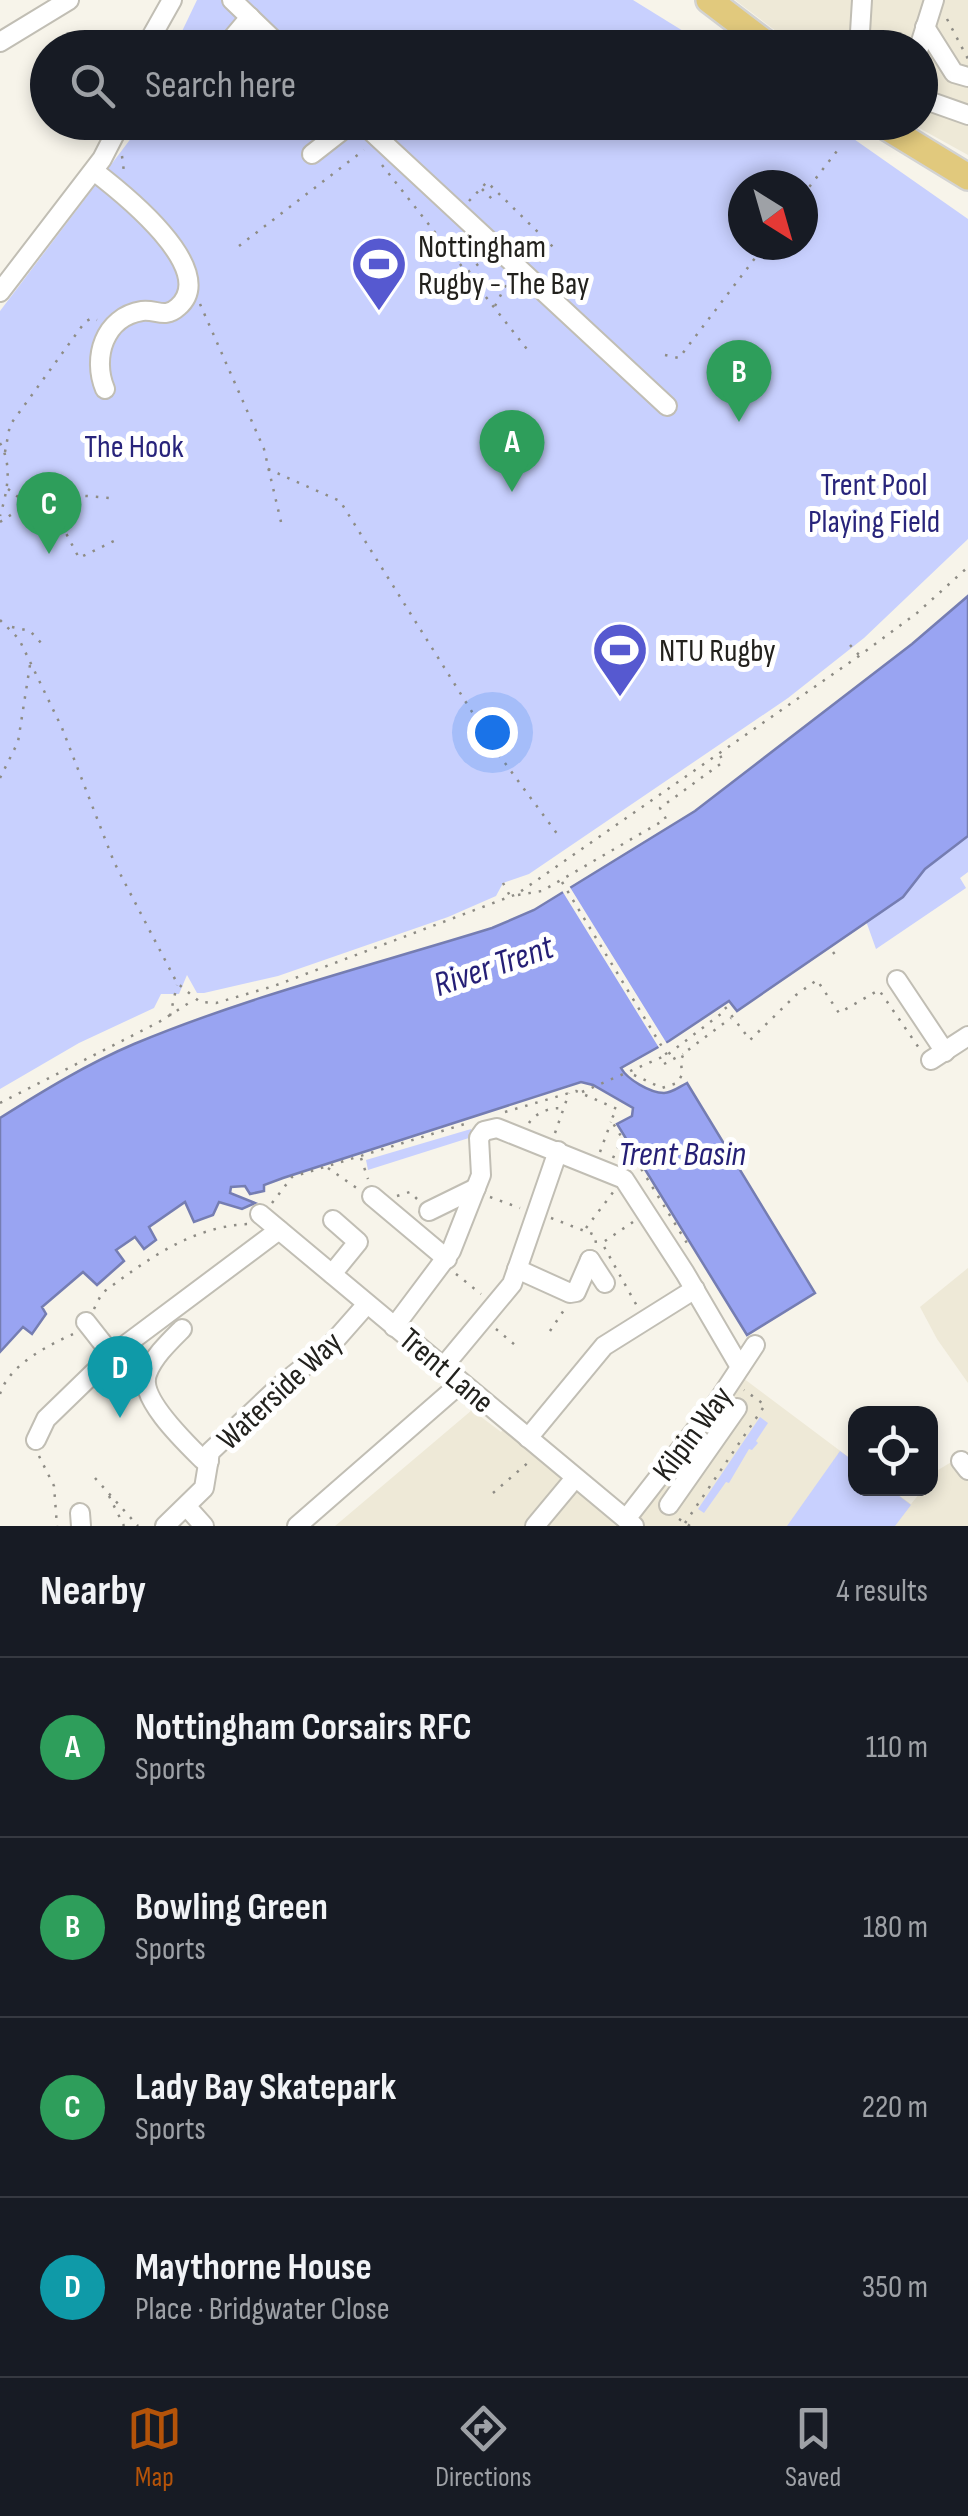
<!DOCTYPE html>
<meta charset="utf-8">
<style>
body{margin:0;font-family:"Sofia Sans Condensed",sans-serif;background:#20242c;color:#f1f3f6}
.controls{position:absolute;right:30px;bottom:30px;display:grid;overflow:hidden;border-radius:20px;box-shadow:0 5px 15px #0003}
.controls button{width:90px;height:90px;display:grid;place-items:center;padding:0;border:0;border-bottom:2px solid #363941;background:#171b24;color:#f1f3f6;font:50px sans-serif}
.compass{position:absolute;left:728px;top:170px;width:90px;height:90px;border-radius:50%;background:#171b24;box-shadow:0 5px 15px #0003;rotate:143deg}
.you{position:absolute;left:492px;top:732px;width:35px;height:35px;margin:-25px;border:8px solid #fff;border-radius:50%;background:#1a73e8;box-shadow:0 0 0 15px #1a73e833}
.badge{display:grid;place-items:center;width:65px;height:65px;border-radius:50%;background:#b45309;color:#fff;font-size:32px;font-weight:700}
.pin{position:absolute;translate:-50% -82px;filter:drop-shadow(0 2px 5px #0008)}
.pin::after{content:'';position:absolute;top:52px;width:35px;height:30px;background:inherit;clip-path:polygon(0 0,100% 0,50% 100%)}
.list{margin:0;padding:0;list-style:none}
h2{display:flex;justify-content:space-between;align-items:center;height:130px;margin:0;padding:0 40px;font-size:42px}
h2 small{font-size:32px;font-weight:400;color:#9ea1a6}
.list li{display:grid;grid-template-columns:65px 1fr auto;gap:30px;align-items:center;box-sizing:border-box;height:180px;padding:0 40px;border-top:2px solid #363941}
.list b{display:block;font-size:38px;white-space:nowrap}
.list p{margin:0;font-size:32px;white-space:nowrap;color:#9ea1a6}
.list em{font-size:32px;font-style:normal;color:#9ea1a6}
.icon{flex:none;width:55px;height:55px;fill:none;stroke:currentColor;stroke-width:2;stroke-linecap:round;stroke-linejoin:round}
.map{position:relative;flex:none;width:968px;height:1526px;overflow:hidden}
.search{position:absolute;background:#171b24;box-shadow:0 5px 15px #0003;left:30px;right:30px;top:30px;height:110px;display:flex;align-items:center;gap:25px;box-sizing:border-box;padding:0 35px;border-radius:55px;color:#9ea1a6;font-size:38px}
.sheet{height:850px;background:#171b24}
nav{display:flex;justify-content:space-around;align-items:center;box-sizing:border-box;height:140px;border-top:2px solid #363941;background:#171b24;font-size:28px;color:#9ea1a6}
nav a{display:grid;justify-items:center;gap:5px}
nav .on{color:#b45309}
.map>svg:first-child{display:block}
</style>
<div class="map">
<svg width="968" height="1526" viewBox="0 0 968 1526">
<rect width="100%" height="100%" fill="#f7f4ea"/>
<g fill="#eee9d7">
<path d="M 735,0 L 968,0 L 968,155 L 910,123 L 920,122 L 920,48 L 797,47 Z"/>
<path d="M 968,1268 L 968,1383 L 937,1339 L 920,1307 Z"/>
<path d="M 739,1375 L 855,1462 L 856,1488 L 890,1489 L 911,1504 L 923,1489 L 930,1488 L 931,1479 L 938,1470 L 968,1452 L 968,1526 L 335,1526 L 472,1410 L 501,1432 L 506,1426 L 626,1523 Z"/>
</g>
<g fill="#c8d0fe" fill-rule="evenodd">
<path d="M 197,0 L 633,0 L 709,47 L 174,48 Z"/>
<path d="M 138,123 L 831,123 L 968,219 L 968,539 L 864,638 L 788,698 L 529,874 L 503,883 L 496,896 L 448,917 L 278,976 L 204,993 L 197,993 L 187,975 L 179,994 L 161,994 L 154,1008 L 79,1043 L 0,1089 L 0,311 L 132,137 ZM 743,185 L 803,185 L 803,245 L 743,245 Z"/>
<path d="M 968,836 L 968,872 L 960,878 L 966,888 L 876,949 L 866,921 L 911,887 L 925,869 Z"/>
<path d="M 471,1129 L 472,1137 L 368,1170 L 366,1160 Z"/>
<path d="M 760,1417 L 768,1423 L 756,1441 L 758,1443 L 752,1450 L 749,1449 L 729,1483 L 726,1482 L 704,1513 L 698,1509 Z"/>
<path d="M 840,1451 L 855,1462 L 856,1488 L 890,1489 L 911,1505 L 895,1526 L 787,1526 Z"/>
</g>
<path fill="#99a4f2" stroke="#757db2" stroke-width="2.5" d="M 968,596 L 968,836 L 925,869 L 903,897 L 737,1011 L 729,1001 L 669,1041 L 621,1068 C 627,1079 650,1093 664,1093 C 672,1093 679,1087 687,1083 L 815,1293 L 747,1335 L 617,1124 L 632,1116 L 633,1108 L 593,1085 L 581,1082 L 283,1178 L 264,1185 L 264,1191 L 250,1194 L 245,1186 L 231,1187 L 230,1193 L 255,1203 L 242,1209 L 219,1202 L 213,1215 L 194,1222 L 185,1202 L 149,1227 L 156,1240 L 144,1249 L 135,1237 L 116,1250 L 124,1261 L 97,1285 L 83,1272 L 42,1307 L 46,1314 L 32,1334 L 23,1327 L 0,1352 L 0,1118 C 43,1091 87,1064 134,1044 C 249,996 373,965 492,928 L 534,910 L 695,811 L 912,644 Z"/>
<path fill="#f7f4ea" d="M 568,883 L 568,884 L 669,1047 L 661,1051 L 561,889 Z"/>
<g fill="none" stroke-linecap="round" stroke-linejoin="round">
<g stroke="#c1beb4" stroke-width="22">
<g id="minor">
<path d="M 232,0 L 282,48"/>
<path d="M 925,27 L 954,73 L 968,77"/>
<path d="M 0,42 L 69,0"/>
<path d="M 145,48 L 172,0"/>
<path d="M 224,48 L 250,17"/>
<path d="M 859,48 L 862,0"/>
<path d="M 919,48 L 934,0"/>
<path d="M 920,98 L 968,115"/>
<path d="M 361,122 L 667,406"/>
<path d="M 312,154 L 353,122"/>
<path d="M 94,171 C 120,191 221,270 178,307 C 165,319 156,309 142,311 C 104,317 92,358 105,389"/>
<path d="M 0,292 L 102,159 L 121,122"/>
<path d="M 897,980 L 945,1052"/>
<path d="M 931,1060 L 968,1036"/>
<path d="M 372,1196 L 447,1259"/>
<path d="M 429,1211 L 476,1188"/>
<path d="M 260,1214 L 634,1526"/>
<path d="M 590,1260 L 605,1283"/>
<path d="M 517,1269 L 570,1293 L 576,1292 L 590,1260"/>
<path d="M 332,1274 L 358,1242 L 333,1220"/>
<path d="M 86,1322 L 112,1355"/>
<path d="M 394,1327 L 451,1251 L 481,1175 L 479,1138 L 484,1131 L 497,1128 L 624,1179 L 685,1273 L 740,1367"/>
<path d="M 182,1329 C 170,1341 153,1357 147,1374 C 138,1398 187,1444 203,1460 L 209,1461"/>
<path d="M 443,1367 L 512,1284 L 558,1151"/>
<path d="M 528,1438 L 604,1346 L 695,1289"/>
<path d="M 36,1440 L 46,1419 L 112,1355 L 279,1230"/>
<path d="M 961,1461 L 968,1470"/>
<path d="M 669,1505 L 737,1408"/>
<path d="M 187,1507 L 204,1526"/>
<path d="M 80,1513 L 81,1526"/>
<path d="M 626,1519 L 718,1401 L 755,1345"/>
<path d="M 165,1526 L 204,1488 L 210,1452 L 281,1385 L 330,1346 L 367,1304"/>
<path d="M 297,1526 L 461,1383"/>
<path d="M 535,1526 L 575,1478"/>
</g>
</g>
<g stroke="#d3d3d2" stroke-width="30">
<g id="highway">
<path d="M 709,0 L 772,48"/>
<path d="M 878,122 L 968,177"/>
</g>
</g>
<g stroke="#8e8c85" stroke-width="2.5" stroke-dasharray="2.5 8" stroke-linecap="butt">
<path d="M 947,19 L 968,59"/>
<path d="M 122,156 L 124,172"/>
<path d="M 382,165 L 530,353"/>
<path d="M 482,189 L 492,199"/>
<path d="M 803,195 L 840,147"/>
<path d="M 469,201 L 487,182 L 553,247 L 537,264"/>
<path d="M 446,244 L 459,233"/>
<path d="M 239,246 L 364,150"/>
<path d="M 468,272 L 482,261"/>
<path d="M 482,290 L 496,279"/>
<path d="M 200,304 L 264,449 L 281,522"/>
<path d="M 495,306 L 507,283"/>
<path d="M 665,355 L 679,358 L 765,245"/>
<path d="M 0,443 C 13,466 7,492 0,516"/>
<path d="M 5,452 L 10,425 L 85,322 L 92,318 L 97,320"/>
<path d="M 268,469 L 340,501 L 499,755 L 561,839"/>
<path d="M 8,489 L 27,504 L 63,494 L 110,498"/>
<path d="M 47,497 L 79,558 L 118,539"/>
<path d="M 23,509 L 29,521"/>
<path d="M 0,522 L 26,505"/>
<path d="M 0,620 L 19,639 L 62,728 L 114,862 L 177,983 L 200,1002 L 216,1003 L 274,986 L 517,894 L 859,656 L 917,613 L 968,567"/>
<path d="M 12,627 L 30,631 L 44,646"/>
<path d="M 850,645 L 859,655"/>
<path d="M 0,778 L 18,742 L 30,665"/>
<path d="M 562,882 L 667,1055"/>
<path d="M 503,883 L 510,896"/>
<path d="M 518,895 L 542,891 L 666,819 L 660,808 L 723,762 L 720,755"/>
<path d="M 833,952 L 836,956"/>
<path d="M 725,1007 L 750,1040 L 796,995 L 817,980 L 839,1013 L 879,990 L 919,1048"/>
<path d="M 170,1016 L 177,985"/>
<path d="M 664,1064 L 683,1054"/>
<path d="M 634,1075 L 662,1088 L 677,1083 L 682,1075 L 681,1060 L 684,1053 L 731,1018"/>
<path d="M 582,1092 L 667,1055 L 726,1010"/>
<path d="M 0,1103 L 159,1022 L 192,1001"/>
<path d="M 505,1112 L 576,1091 L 617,1109 L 611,1120 L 690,1248"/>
<path d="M 529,1123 C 535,1113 552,1106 563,1109"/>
<path d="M 555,1133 L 569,1093"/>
<path d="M 600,1152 L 611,1122"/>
<path d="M 361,1158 L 368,1179"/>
<path d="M 613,1158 L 622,1139"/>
<path d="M 328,1168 L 358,1189"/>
<path d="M 397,1196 L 410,1192 L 419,1201"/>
<path d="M 490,1197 L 520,1208"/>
<path d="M 272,1203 L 292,1177 L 468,1123"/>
<path d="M 551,1218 L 595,1235 L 596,1244"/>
<path d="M 633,1222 L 602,1243 L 637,1306"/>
<path d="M 586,1228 L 614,1191"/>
<path d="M 456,1274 L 481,1294"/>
<path d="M 94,1309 L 102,1293 C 147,1260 190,1227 248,1224"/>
<path d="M 496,1329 L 515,1345"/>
<path d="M 550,1331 L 566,1307"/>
<path d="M 0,1394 C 9,1365 47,1346 73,1334"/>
<path d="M 39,1456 L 54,1486 L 57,1526"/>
<path d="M 95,1478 L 138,1526"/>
<path d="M 493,1493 L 530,1461"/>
<path d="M 109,1496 L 124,1526"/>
<path d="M 679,1519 L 690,1526"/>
<path d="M 685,1523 L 765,1405 L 744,1390"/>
</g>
<use href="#minor" stroke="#fff" stroke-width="18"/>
<use href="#highway" stroke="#e1c97d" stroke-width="25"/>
</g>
<defs>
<g id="stadium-pin" transform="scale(2.875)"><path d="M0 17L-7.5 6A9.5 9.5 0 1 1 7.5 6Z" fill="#5659d0" stroke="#fff"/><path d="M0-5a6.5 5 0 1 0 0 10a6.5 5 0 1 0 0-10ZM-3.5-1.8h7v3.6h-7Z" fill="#fff"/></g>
</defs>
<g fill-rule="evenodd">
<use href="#stadium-pin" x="379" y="264"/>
<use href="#stadium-pin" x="620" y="650"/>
</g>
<g text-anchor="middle" stroke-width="10" stroke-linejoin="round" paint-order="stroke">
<g font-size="32" fill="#22211d" stroke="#fff" text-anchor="start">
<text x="418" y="257">Nottingham<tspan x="418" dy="37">Rugby - The Bay</tspan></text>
<text x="659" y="661">NTU Rugby</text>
</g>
<g font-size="32" fill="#28247b" stroke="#fff">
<text x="134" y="457">The Hook</text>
<text x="874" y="495">Trent Pool<tspan x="874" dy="37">Playing Field</tspan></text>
</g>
<g font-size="32" fill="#22211d" stroke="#fff">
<text transform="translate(447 1370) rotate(40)" y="11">Trent Lane</text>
<text transform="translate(279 1390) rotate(-43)" y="11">Waterside Way</text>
<text transform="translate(692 1433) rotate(-53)" y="11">Kilpin Way</text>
</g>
<g font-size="35" font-style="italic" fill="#251f76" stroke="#fff">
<text transform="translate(493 965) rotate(-19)" y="12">River Trent</text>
<text x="682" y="1165">Trent Basin</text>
</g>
</g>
</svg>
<div class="controls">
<button><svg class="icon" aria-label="locate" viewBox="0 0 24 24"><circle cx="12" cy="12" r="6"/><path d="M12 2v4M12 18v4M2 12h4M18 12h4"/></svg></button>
</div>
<svg class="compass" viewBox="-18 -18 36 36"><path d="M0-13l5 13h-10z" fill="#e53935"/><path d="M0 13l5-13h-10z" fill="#9ea1a6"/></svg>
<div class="you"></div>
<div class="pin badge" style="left:512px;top:492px;background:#2e9e5b">A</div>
<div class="pin badge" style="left:739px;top:422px;background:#2e9e5b">B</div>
<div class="pin badge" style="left:49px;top:554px;background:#2e9e5b">C</div>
<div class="pin badge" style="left:120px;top:1418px;background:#0f9aa8">D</div>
<div class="search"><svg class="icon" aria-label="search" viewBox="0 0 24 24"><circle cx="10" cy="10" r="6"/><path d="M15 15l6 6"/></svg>Search here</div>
</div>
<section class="sheet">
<h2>Nearby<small>4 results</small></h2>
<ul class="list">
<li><span class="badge" style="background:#2e9e5b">A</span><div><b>Nottingham Corsairs RFC</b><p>Sports</p></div><em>110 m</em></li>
<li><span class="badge" style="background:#2e9e5b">B</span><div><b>Bowling Green</b><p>Sports</p></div><em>180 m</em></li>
<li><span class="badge" style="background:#2e9e5b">C</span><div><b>Lady Bay Skatepark</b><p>Sports</p></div><em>220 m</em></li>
<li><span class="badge" style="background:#0f9aa8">D</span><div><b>Maythorne House</b><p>Place · Bridgwater Close</p></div><em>350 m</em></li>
</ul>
</section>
<nav>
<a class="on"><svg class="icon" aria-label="map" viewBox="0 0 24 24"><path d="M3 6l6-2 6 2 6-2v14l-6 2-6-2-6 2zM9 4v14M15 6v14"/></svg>Map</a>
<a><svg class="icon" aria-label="directions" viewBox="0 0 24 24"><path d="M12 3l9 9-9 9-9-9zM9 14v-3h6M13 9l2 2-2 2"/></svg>Directions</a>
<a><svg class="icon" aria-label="saved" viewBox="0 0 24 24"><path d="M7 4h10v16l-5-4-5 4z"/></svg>Saved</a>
</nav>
